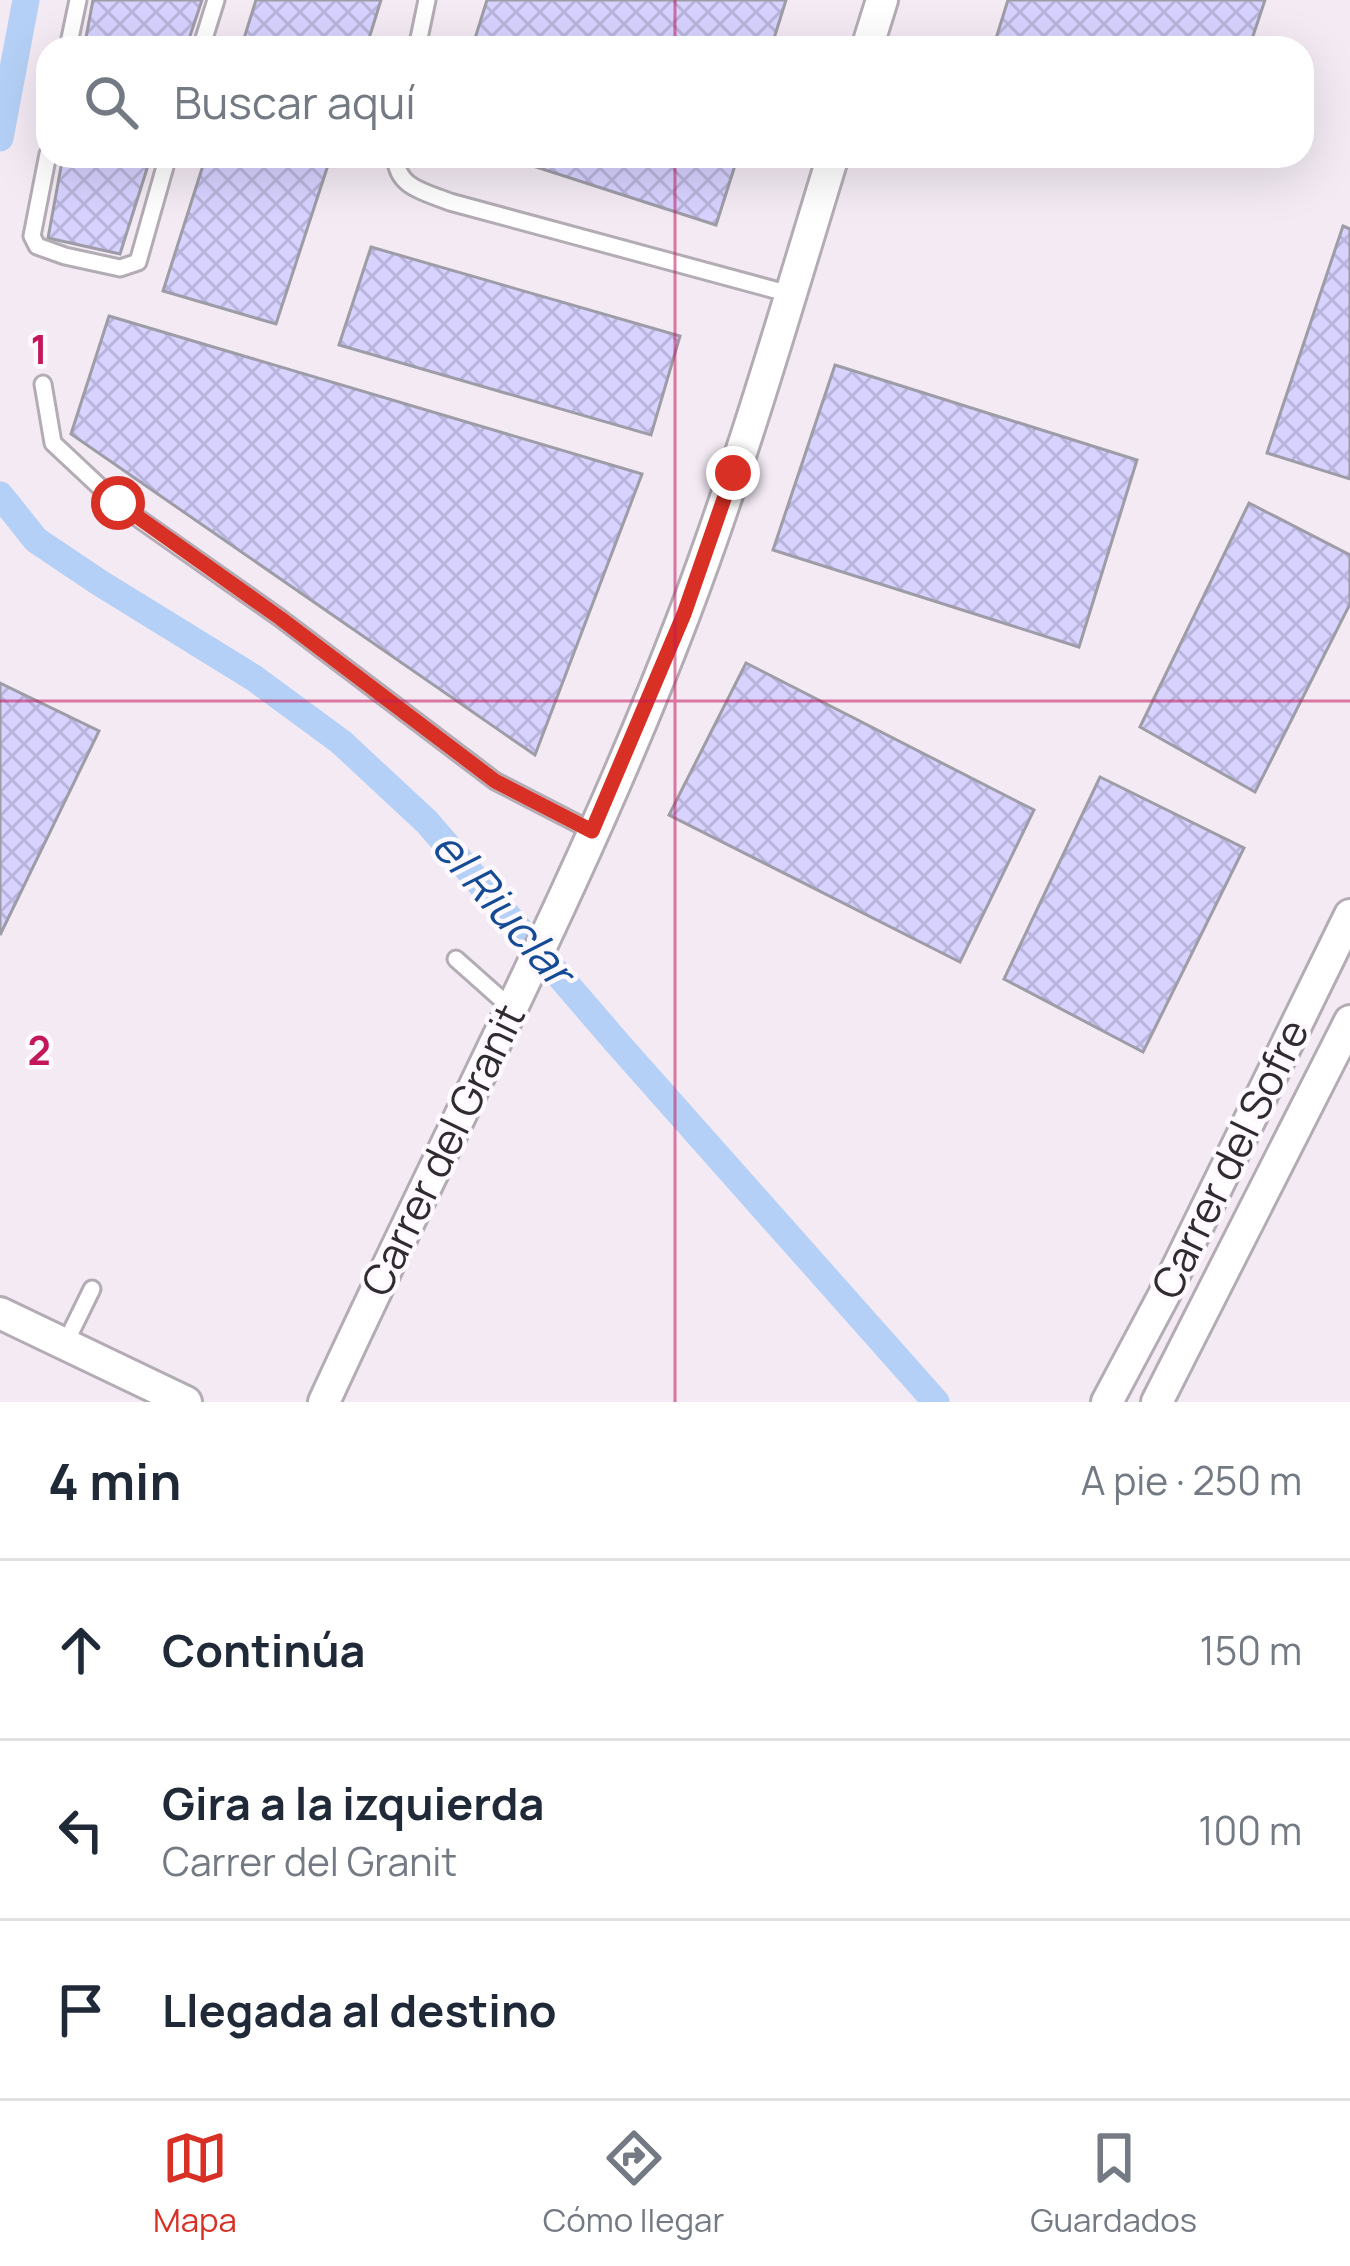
<!DOCTYPE html>
<html lang="es">
<meta charset="utf-8">
<style>
body{margin:0;font-family:Manrope,sans-serif;background:#f6f6f7;color:#1f2937}
.stop{position:absolute;width:36px;height:36px;margin:-27px;border:9px solid #d93025;border-radius:50%;background:#fff}
.stop.end{background:#d93025;border-color:#fff;box-shadow:0 3px 12px #0008}
.list{margin:0;padding:0;list-style:none}
h2{display:flex;justify-content:space-between;align-items:center;height:156px;margin:0;padding:0 48px;font-size:51px}
h2 small{font-size:39px;font-weight:400;color:#747a83}
.list li{display:grid;grid-template-columns:78px 1fr auto;gap:36px;align-items:center;box-sizing:border-box;height:180px;padding:0 48px;border-top:3px solid #e0e1e3}
.list b{display:block;font-size:45px;white-space:nowrap}
.list p{margin:0;font-size:39px;white-space:nowrap;color:#747a83}
.list em{font-size:39px;font-style:normal;color:#747a83}
.icon{flex:none;width:66px;height:66px;fill:none;stroke:currentColor;stroke-width:2;stroke-linecap:round;stroke-linejoin:round}
.map{position:relative;flex:none;width:1350px;height:1402px;overflow:hidden}
.search{position:absolute;background:#fff;box-shadow:0 12px 48px #0002;left:36px;right:36px;top:36px;height:132px;display:flex;align-items:center;gap:30px;box-sizing:border-box;padding:0 42px;border-radius:36px;color:#747a83;font-size:45px}
.sheet{height:696px;background:#fff}
nav{display:flex;justify-content:space-around;align-items:center;box-sizing:border-box;height:168px;border-top:3px solid #e0e1e3;background:#fff;font-size:33px;color:#747a83}
nav a{display:grid;justify-items:center;gap:6px}
nav .on{color:#d93025}
.map>svg:first-child{display:block}
</style>
<div class="map">
<svg width="1350" height="1402" viewBox="0 0 1350 1402">
<defs>
<pattern id="building-cross-hatch" width="8" height="8" patternUnits="userSpaceOnUse" patternTransform="scale(3)"><rect width="8" height="8" fill="#d7d2ff"/><path d="M0 0l8 8M0 8l8-8" fill="none" stroke="#b9b4db"/></pattern>
</defs>
<rect width="100%" height="100%" fill="#f3eaf4"/>
<g fill="none" stroke-linecap="round" stroke-linejoin="round">
<g stroke="#b5d0f6" stroke-width="27">
<path d="M 0,138 L 26,0"/>
<path d="M 0,495 L 36,540 L 100,583 L 254,678 L 341,742 L 427,822 L 619,1045 L 936,1402"/>
</g>
</g>
<g fill="url(#building-cross-hatch)" stroke="#9d9ca7" stroke-width="3">
<path d="M 93,0 L 202,0 L 186,48 L 84,48 Z"/>
<path d="M 256,0 L 381,0 L 366,48 L 241,48 Z"/>
<path d="M 487,0 L 786,0 L 771,48 L 472,48 Z"/>
<path d="M 1008,0 L 1265,0 L 1249,48 L 993,48 Z"/>
<path d="M 63,156 L 151,156 L 120,254 L 48,238 Z"/>
<path d="M 206,156 L 331,156 L 276,324 L 163,291 Z"/>
<path d="M 502,156 L 738,156 L 716,225 Z"/>
<path d="M 1343,226 L 1350,229 L 1350,479 L 1267,453 Z"/>
<path d="M 371,247 L 680,336 L 651,435 L 339,345 Z"/>
<path d="M 109,316 L 642,474 L 535,755 L 71,434 Z"/>
<path d="M 835,365 L 1137,460 L 1079,647 L 773,550 Z"/>
<path d="M 1249,503 L 1350,555 L 1350,604 L 1255,792 L 1140,727 Z"/>
<path d="M 746,663 L 1034,810 L 960,962 L 669,815 Z"/>
<path d="M 0,683 L 99,731 L 0,935 Z"/>
<path d="M 1100,777 L 1244,848 L 1143,1052 L 1004,979 Z"/>
</g>
<g fill="none" stroke-linecap="round" stroke-linejoin="round">
<g stroke="#b4acb5" stroke-width="21">
<g id="lane">
<path d="M 68,48 L 78,0"/>
<path d="M 201,48 L 216,0"/>
<path d="M 417,48 L 427,0"/>
<path d="M 48,154 L 32,236 L 37,246 L 65,256 L 120,268 L 138,262 L 168,156"/>
<path d="M 396,156 C 395,187 425,192 450,202 L 790,294"/>
<path d="M 43,384 L 53,443 L 118,504 L 280,618 L 495,781 L 592,831"/>
<path d="M 456,959 L 511,1008"/>
<path d="M 65,1344 L 92,1289"/>
</g>
</g>
<g stroke="#b4acb5" stroke-width="36">
<g id="street">
<path d="M 867,48 L 882,0"/>
<path d="M 0,1313 L 186,1402"/>
<path d="M 324,1402 C 444,1140 581,885 684,615 C 741,465 786,309 833,156"/>
<path d="M 1107,1402 L 1164,1295 L 1350,915"/>
<path d="M 1157,1402 L 1350,1021"/>
</g>
</g>
<use href="#lane" stroke="#fff" stroke-width="15"/>
<use href="#street" stroke="#fff" stroke-width="30"/>
</g>
<g fill="none" stroke-linecap="round" stroke-linejoin="round">
<path stroke="#d93025" stroke-width="15" d="M 118,503 L 280,618 L 495,781 L 592,831 L 684,614 L 733,473"/>
</g>
<path fill="none" stroke="#c2185b" stroke-width="3" stroke-opacity="0.55" d="M 675,0 L 675,48M 675,156 L 675,1402M 0,701 L 1350,701"/>
<g text-anchor="middle" stroke-width="9" stroke-linejoin="round" paint-order="stroke">
<g font-size="42" fill="#2f2c30" stroke="#fef9ff">
<text transform="translate(443 1150) rotate(-64)" y="15">Carrer del Granit</text>
<text transform="translate(1230 1159) rotate(-64)" y="15">Carrer del Sofre</text>
</g>
<g font-size="45" font-style="italic" fill="#154b94" stroke="#fef9ff">
<text transform="translate(503 908) rotate(49)" y="16">el Riuclar</text>
</g>
</g>
<g font-size="39" text-anchor="middle" font-weight="bold" fill="#c2185b" stroke="#fef9ff" stroke-width="9" stroke-linejoin="round" paint-order="stroke">
<text x="39" y="364">1</text>
<text x="39" y="1065">2</text>
</g>
</svg>
<div class="stop" style="left:118px;top:503px"></div>
<div class="stop end" style="left:733px;top:473px"></div>
<div class="search"><svg class="icon" aria-label="search" viewBox="0 0 24 24"><circle cx="10" cy="10" r="6"/><path d="M15 15l6 6"/></svg>Buscar aquí</div>
</div>
<section class="sheet">
<h2>4 min<small>A pie · 250 m</small></h2>
<ul class="list">
<li><svg class="icon" aria-label="ahead" viewBox="0 0 24 24"><path d="M12 20V5M6 11l6-6 6 6"/></svg><div><b>Continúa</b></div><em>150 m</em></li>
<li><svg class="icon" aria-label="left" viewBox="0 0 24 24"><path d="M17 20v-9H6M10 6l-5 5 5 5"/></svg><div><b>Gira a la izquierda</b><p>Carrer del Granit</p></div><em>100 m</em></li>
<li><svg class="icon" aria-label="arrive" viewBox="0 0 24 24"><path d="M6 21V4h12l-3 4 3 4H6"/></svg><div><b>Llegada al destino</b></div></li>
</ul>
</section>
<nav>
<a class="on"><svg class="icon" aria-label="map" viewBox="0 0 24 24"><path d="M3 6l6-2 6 2 6-2v14l-6 2-6-2-6 2zM9 4v14M15 6v14"/></svg>Mapa</a>
<a><svg class="icon" aria-label="directions" viewBox="0 0 24 24"><path d="M12 3l9 9-9 9-9-9zM9 14v-3h6M13 9l2 2-2 2"/></svg>Cómo llegar</a>
<a><svg class="icon" aria-label="saved" viewBox="0 0 24 24"><path d="M7 4h10v16l-5-4-5 4z"/></svg>Guardados</a>
</nav>
